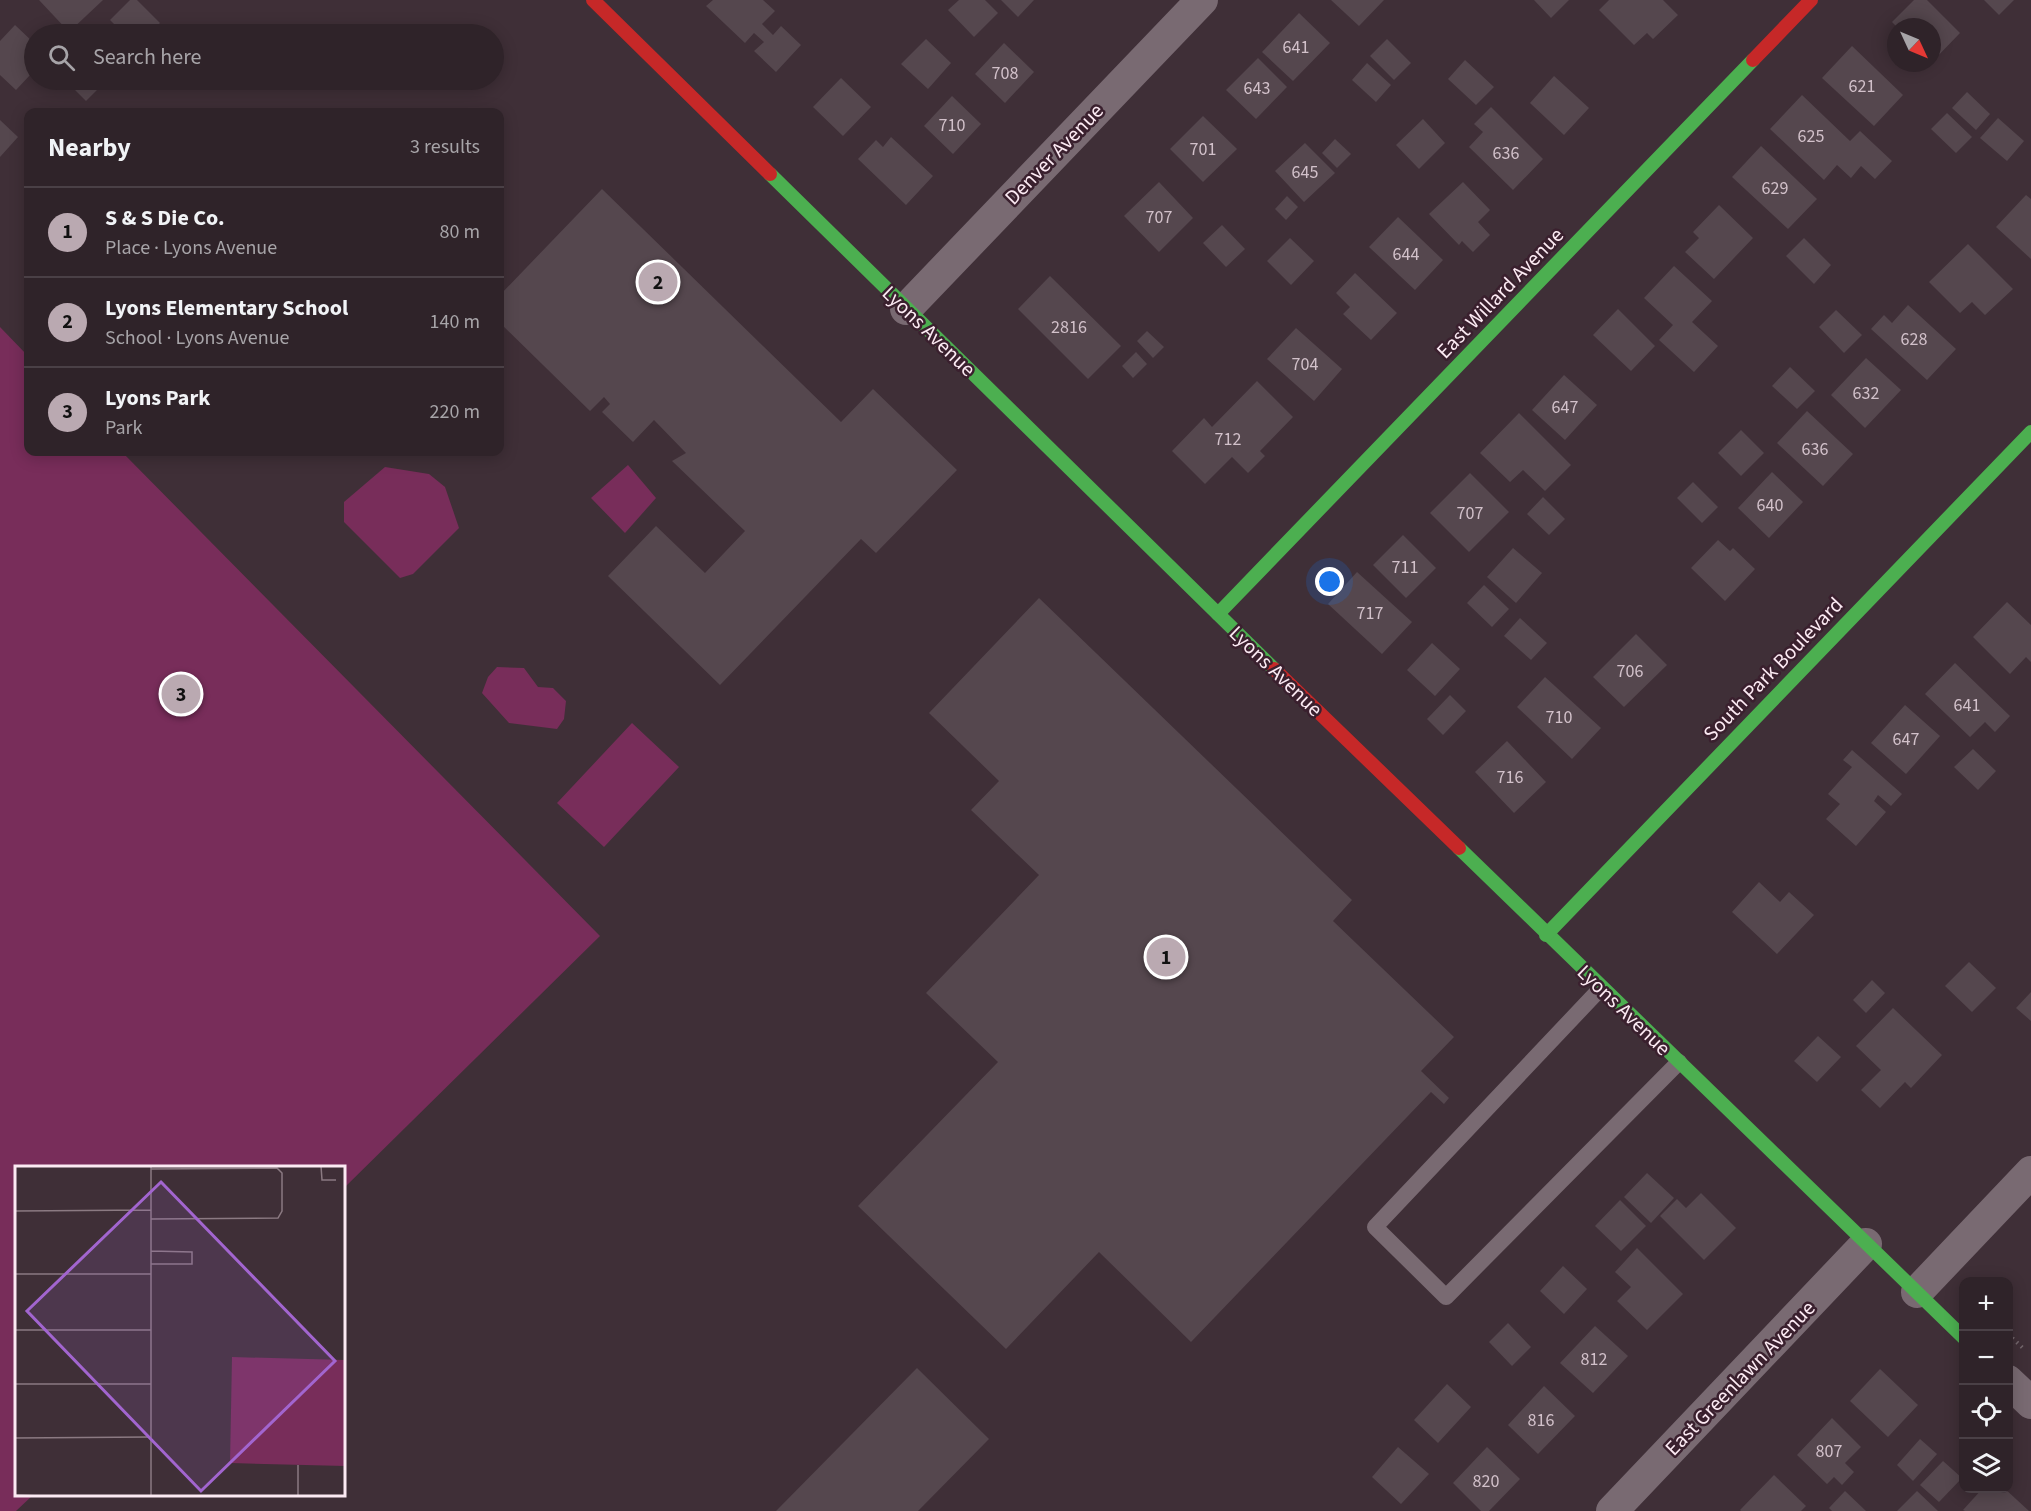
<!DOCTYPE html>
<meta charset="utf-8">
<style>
body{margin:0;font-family:"Source Sans 3",sans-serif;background:#3b2f35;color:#f1f3f6}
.controls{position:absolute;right:18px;bottom:18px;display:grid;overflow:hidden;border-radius:12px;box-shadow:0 3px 15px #0003}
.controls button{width:54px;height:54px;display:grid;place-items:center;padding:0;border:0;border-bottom:2px solid #4a4046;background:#2f2329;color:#f1f3f6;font:30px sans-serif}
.compass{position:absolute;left:1887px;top:18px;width:54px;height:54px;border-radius:50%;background:#2f2329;box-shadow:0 3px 15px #0003;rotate:134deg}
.you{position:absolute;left:1330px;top:582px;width:21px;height:21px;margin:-15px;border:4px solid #fff;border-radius:50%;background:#1a73e8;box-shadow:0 0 0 9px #1a73e833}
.badge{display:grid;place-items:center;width:39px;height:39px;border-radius:50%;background:#baa9b1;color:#111;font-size:20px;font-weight:700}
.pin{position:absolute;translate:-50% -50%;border:3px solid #fff;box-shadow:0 2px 6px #0006}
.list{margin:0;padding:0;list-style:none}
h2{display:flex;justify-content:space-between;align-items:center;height:78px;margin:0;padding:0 24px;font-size:26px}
h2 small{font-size:20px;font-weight:400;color:#a7a4a8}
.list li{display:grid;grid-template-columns:39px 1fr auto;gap:18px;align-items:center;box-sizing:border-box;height:90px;padding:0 24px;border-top:2px solid #4a4046}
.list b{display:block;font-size:22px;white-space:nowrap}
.list p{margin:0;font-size:20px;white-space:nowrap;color:#a7a4a8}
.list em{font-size:20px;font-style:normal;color:#a7a4a8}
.icon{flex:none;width:33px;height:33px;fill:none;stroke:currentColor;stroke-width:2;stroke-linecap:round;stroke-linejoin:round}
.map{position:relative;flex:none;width:2031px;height:1511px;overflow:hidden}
.search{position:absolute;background:#2f2329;box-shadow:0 3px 15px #0003;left:24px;top:24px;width:480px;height:66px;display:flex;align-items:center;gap:15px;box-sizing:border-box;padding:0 21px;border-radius:33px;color:#a7a4a8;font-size:22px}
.panel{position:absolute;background:#2f2329;box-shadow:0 3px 15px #0003;left:24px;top:108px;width:480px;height:348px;border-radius:12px}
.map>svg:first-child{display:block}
</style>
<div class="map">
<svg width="2031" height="1511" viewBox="0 0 2031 1511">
<rect width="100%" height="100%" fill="#3f2f37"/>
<g fill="#782d5a">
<path d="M 0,327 L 28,356 L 28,452 L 122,452 L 600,936 L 344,1188 L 344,1168 L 16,1168 L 16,1494 L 33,1495 L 16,1511 L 0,1511 Z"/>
<path d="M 628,465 L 656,498 L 625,533 L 591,498 Z"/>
<path d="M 385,467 L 429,474 L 445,487 L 459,528 L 413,574 L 400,578 L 344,522 L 344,502 Z"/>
<path d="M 497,667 L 524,668 L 538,687 L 553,688 L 566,701 L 564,719 L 557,729 L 509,723 L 482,693 L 488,677 Z"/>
<path d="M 632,723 L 679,767 L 604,847 L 557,803 Z"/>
</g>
<g fill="#55474e">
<path d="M 39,0 L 103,0 L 69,32 Z"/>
<path d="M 130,0 L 137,0 L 160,23 L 149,34 L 124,34 L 110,20 Z"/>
<path d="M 713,0 L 763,0 L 775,11 L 762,24 L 773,35 L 781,26 L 801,45 L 776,72 L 754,51 L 764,42 L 754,33 L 745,43 L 706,6 Z"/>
<path d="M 959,0 L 985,0 L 998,13 L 974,37 L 948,10 Z"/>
<path d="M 1001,0 L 1034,0 L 1018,17 Z"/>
<path d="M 1331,0 L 1384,0 L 1359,26 Z"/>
<path d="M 1534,0 L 1569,0 L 1551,18 Z"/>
<path d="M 1609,0 L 1663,0 L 1678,15 L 1653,39 L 1647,33 L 1634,45 L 1599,10 Z"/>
<path d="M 1914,0 L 1927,0 L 1960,33 L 1932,62 L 1932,27 L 1897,27 L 1892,22 Z"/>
<path d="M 1984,0 L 2014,0 L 1999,15 Z"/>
<path d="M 1299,13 L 1330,43 L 1293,81 L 1262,52 Z"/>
<path d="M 15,25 L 34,43 L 34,74 L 33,76 L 31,74 L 16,90 L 0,75 L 0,41 Z"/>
<path d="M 926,39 L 951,63 L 928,89 L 901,64 Z"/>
<path d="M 1387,39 L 1411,63 L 1394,80 L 1370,56 Z"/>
<path d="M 1004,43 L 1034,72 L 1005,103 L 975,74 Z"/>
<path d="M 1852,46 L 1903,95 L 1874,126 L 1822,78 Z"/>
<path d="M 1258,58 L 1287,87 L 1256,119 L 1226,90 Z"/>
<path d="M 1465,60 L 1494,87 L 1476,105 L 1448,79 Z"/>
<path d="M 1367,63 L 1391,85 L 1376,102 L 1352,80 Z"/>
<path d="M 1554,76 L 1589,108 L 1564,135 L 1530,103 Z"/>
<path d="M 841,78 L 871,107 L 843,136 L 813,107 Z"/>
<path d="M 65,80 L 99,80 L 103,84 L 86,101 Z"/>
<path d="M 1967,92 L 1990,114 L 1976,130 L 1952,108 Z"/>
<path d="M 1802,95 L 1850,141 L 1860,131 L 1892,161 L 1875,179 L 1861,166 L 1851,178 L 1837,165 L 1824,180 L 1770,129 Z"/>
<path d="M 952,96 L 981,124 L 953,154 L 924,126 Z"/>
<path d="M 1491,107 L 1543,159 L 1513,190 L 1469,147 L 1483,132 L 1474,124 Z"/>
<path d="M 1947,113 L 1972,137 L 1956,153 L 1931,129 Z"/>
<path d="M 1203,116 L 1237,149 L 1203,182 L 1170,149 Z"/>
<path d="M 1998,118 L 2024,141 L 2007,161 L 1980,138 Z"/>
<path d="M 1423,119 L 1445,143 L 1419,169 L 1396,145 Z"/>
<path d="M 0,120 L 18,137 L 0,157 Z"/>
<path d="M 891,137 L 933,176 L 906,205 L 858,159 L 876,140 L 883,147 Z"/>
<path d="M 1335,139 L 1351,154 L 1337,168 L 1322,153 Z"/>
<path d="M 1305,143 L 1335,173 L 1304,202 L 1275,171 Z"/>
<path d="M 1761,146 L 1817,199 L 1788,229 L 1732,177 Z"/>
<path d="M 1159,182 L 1193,218 L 1159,252 L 1124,216 Z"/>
<path d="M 1463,182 L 1490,210 L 1478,222 L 1490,235 L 1473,252 L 1462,241 L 1459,245 L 1429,214 Z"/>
<path d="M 602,189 L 841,422 L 873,389 L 957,470 L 876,553 L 861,539 L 720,685 L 608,576 L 656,526 L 705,573 L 745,531 L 672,461 L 686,453 L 654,420 L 633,442 L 602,412 L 610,404 L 604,397 L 590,411 L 500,323 L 500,295 Z"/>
<path d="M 2026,195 L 2031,199 L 2031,259 L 1996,227 Z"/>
<path d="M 1287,196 L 1298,207 L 1286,220 L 1275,209 Z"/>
<path d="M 1719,205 L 1753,238 L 1714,279 L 1685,252 L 1699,238 L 1693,232 Z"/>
<path d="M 1398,217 L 1443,260 L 1415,290 L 1369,247 Z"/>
<path d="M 1222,225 L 1245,249 L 1226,267 L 1203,243 Z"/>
<path d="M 1290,238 L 1314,261 L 1291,285 L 1267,261 Z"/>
<path d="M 1804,238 L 1831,265 L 1814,284 L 1786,256 Z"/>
<path d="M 1968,244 L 2013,289 L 1985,315 L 1972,302 L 1960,313 L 1929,282 Z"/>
<path d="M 1674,266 L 1712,301 L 1692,322 L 1718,346 L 1694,372 L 1659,340 L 1673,325 L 1644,298 Z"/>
<path d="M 1355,273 L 1397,313 L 1371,340 L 1343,314 L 1350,307 L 1336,293 Z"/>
<path d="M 1050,276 L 1121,346 L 1088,379 L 1018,309 Z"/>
<path d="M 1908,305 L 1956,349 L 1927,380 L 1871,329 L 1884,315 L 1892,323 Z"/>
<path d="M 1618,309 L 1655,346 L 1631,371 L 1593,335 Z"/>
<path d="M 1836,310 L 1862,335 L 1844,353 L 1819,327 Z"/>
<path d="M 1296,328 L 1342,369 L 1314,401 L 1267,359 Z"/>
<path d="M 1147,331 L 1164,347 L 1153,358 L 1137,341 Z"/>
<path d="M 1136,352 L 1147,364 L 1133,378 L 1122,366 Z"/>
<path d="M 1866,358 L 1901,390 L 1865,428 L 1831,395 Z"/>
<path d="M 1790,367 L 1815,391 L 1797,409 L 1772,386 Z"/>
<path d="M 1564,375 L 1597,405 L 1565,440 L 1532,410 Z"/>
<path d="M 1257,381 L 1293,417 L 1260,451 L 1265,456 L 1248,473 L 1232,457 L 1205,484 L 1172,451 L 1204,418 L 1212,427 Z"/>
<path d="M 1807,411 L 1853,454 L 1823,486 L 1777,443 Z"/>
<path d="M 1519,413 L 1571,465 L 1545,491 L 1523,470 L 1510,482 L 1480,453 Z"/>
<path d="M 1741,430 L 1764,453 L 1741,476 L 1718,453 Z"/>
<path d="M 1772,472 L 1803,502 L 1769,538 L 1738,508 Z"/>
<path d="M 1470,473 L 1509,512 L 1469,552 L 1430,513 Z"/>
<path d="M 1693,482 L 1718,507 L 1702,523 L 1677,498 Z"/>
<path d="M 1543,497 L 1565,519 L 1549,535 L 1527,514 Z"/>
<path d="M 1403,535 L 1436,568 L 1406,598 L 1373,565 Z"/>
<path d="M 1718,540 L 1730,551 L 1733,548 L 1755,569 L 1725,601 L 1691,568 Z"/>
<path d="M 1513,548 L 1542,573 L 1516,603 L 1487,577 Z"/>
<path d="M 1357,572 L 1412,622 L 1382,654 L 1328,604 Z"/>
<path d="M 1484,585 L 1509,609 L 1492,627 L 1467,603 Z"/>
<path d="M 1039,598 L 1352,900 L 1333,921 L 1454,1037 L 1421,1071 L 1449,1098 L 1444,1104 L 1431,1092 L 1191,1342 L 1099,1252 L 1006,1349 L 858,1206 L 998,1062 L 926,993 L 1039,875 L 971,810 L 999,781 L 929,713 Z"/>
<path d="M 2007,602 L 2031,625 L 2031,662 L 2026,657 L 2010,674 L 1973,637 Z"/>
<path d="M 1520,618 L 1547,643 L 1531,660 L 1504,636 Z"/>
<path d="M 1636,634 L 1667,665 L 1624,707 L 1593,677 Z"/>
<path d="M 1432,643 L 1460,669 L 1435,696 L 1407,670 Z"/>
<path d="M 1955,663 L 2010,716 L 1995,732 L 1985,722 L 1970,737 L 1925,694 Z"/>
<path d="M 1545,677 L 1601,728 L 1572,759 L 1517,707 Z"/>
<path d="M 1450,695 L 1466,711 L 1443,735 L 1427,719 Z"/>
<path d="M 1905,705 L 1940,736 L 1906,774 L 1871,743 Z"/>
<path d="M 1507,741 L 1546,782 L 1514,813 L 1475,772 Z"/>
<path d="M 1973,749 L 1996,771 L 1978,790 L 1954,767 Z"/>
<path d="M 1852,750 L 1902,794 L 1891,806 L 1878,795 L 1874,801 L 1886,812 L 1856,846 L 1826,819 L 1840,804 L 1828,794 L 1852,767 L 1843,760 Z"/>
<path d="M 1759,882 L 1780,902 L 1789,892 L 1814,915 L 1777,954 L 1732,912 Z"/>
<path d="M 1969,962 L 1996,988 L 1972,1012 L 1945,986 Z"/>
<path d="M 1872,980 L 1885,993 L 1866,1013 L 1853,1000 Z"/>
<path d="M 2031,992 L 2031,1021 L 2016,1008 Z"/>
<path d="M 1893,1008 L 1942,1055 L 1911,1088 L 1905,1082 L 1880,1108 L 1861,1090 L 1881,1070 L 1856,1046 Z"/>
<path d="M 1818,1036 L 1841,1057 L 1817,1082 L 1794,1061 Z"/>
<path d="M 1647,1173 L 1674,1198 L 1651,1223 L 1624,1197 Z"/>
<path d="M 1701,1193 L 1736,1228 L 1704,1260 L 1660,1216 L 1677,1199 L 1686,1208 Z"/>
<path d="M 1620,1200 L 1646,1226 L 1621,1251 L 1595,1226 Z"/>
<path d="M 1637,1248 L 1683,1294 L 1647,1330 L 1617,1301 L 1631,1287 L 1615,1272 Z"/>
<path d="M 1563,1266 L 1587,1289 L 1564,1314 L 1540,1291 Z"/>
<path d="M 1508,1323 L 1531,1347 L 1512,1366 L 1489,1342 Z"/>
<path d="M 1595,1326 L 1628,1356 L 1593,1393 L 1560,1363 Z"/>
<path d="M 917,1368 L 989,1439 L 918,1511 L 776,1511 Z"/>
<path d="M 1880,1369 L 1918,1405 L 1888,1437 L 1850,1401 Z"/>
<path d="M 1447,1384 L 1471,1407 L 1438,1443 L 1414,1420 Z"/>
<path d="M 1544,1386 L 1575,1416 L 1538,1454 L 1508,1425 Z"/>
<path d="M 1832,1418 L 1861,1447 L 1845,1463 L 1854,1472 L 1842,1485 L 1834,1477 L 1827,1484 L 1797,1455 Z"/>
<path d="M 1920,1439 L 1937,1454 L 1913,1481 L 1897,1465 Z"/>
<path d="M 1398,1447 L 1429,1474 L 1401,1504 L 1372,1477 Z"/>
<path d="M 1487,1447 L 1520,1479 L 1489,1511 L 1481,1511 L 1453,1483 Z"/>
<path d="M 1943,1461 L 1962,1478 L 1939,1502 L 1920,1485 Z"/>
<path d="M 1774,1475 L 1806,1506 L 1801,1511 L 1741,1511 L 1740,1510 Z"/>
<path d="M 1983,1488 L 2004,1488 L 2029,1511 L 1965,1511 L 1963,1510 Z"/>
<path d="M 1845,1491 L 1866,1511 L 1832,1511 L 1829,1508 Z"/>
<path d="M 1917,1491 L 1938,1511 L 1897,1511 Z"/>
</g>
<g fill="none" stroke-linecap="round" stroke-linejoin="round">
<path stroke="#75686e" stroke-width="4" stroke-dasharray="1.5 4.5" stroke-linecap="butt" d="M 2008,1334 L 2025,1350"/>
<path stroke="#796a72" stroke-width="16" d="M 1601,988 L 1375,1227 L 1446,1297 L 1679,1062"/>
<g stroke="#796a72" stroke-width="32">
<path d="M 906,309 L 1202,0"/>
<path d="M 1917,1292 L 2031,1172"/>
<path d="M 2008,1381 L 2031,1403"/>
<path d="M 1612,1511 L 1866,1244"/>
</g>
<g stroke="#4caf50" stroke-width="14">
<path d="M 770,174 L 1274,669"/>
<path d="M 1218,614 L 1753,60"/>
<path d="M 1459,848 L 1964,1338"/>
<path d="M 1546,935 L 2031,432"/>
</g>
<g stroke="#c62828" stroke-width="14">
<path d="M 593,0 L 770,174"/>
<path d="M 1753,60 L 1811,0"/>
<path d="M 1274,669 L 1459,848"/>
</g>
</g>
<g text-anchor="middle" stroke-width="5" stroke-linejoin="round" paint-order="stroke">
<g font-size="18" fill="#d2c1ca">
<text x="1296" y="53">641</text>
<text x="1005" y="79">708</text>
<text x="1862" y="92">621</text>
<text x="1257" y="94">643</text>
<text x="952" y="131">710</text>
<text x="1811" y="142">625</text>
<text x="1203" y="155">701</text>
<text x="1506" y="159">636</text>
<text x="1305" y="178">645</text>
<text x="1775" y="194">629</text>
<text x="1159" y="223">707</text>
<text x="1406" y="260">644</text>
<text x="1069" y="333">2816</text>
<text x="1914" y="345">628</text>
<text x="1305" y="370">704</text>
<text x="1866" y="399">632</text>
<text x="1565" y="413">647</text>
<text x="1228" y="445">712</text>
<text x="1815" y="455">636</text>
<text x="1770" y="511">640</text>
<text x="1470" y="519">707</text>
<text x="1405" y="573">711</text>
<text x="1370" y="619">717</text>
<text x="1630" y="677">706</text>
<text x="1967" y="711">641</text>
<text x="1559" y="723">710</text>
<text x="1906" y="745">647</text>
<text x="1510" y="783">716</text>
<text x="1594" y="1365">812</text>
<text x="1541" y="1426">816</text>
<text x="1829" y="1457">807</text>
<text x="1486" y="1487">820</text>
</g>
<g font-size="21" fill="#fceaf3" stroke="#3a202e">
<text transform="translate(1054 154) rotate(-46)" y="7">Denver Avenue</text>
<text transform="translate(1500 293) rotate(-46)" y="7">East Willard Avenue</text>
<text transform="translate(929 331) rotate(44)" y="7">Lyons Avenue</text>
<text transform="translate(1773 669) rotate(-46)" y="7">South Park Boulevard</text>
<text transform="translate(1276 671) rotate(44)" y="7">Lyons Avenue</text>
<text transform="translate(1624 1010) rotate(44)" y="7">Lyons Avenue</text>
<text transform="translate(1740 1378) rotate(-46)" y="7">East Greenlawn Avenue</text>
</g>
</g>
<g transform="translate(15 1166)">
<rect width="330" height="330" fill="#3f2f37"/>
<path d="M 217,191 L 330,194 L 330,300 L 215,297 Z" fill="#782d5a"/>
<path fill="none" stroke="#8b7a82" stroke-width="1.5" d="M 306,0 L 307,14 L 321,14M 0,45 L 136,44M 136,53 L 263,52 L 267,45 L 267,7 L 262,2 L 136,3M 136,85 L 177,86 L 177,98 L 136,98M 0,108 L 136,108M 0,164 L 136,164M 0,218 L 136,218M 0,272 L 135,271M 0,329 L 26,330M 136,330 L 136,0M 283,330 L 283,299"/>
<path fill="#a265cf" fill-opacity="0.15" stroke="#a265cf" stroke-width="3" d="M 146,16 L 320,195 L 186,325 L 12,145 Z"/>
<rect width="330" height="330" fill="none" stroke="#fceaf3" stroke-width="3"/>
</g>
</svg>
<div class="controls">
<button>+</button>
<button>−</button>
<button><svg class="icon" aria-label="locate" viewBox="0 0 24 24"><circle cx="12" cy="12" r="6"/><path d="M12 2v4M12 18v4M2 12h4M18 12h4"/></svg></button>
<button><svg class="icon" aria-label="layers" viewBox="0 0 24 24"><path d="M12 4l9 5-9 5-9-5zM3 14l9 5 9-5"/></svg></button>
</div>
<svg class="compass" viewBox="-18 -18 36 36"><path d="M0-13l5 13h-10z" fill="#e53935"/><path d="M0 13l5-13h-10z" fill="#a7a4a8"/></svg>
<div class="you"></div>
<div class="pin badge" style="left:1166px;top:957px">1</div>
<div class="pin badge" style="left:658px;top:282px">2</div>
<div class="pin badge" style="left:181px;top:694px">3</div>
<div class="search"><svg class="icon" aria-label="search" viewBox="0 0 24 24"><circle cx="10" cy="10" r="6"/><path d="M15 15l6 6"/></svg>Search here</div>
<section class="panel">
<h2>Nearby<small>3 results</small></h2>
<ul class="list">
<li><span class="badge">1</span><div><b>S &amp; S Die Co.</b><p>Place · Lyons Avenue</p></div><em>80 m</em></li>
<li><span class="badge">2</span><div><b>Lyons Elementary School</b><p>School · Lyons Avenue</p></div><em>140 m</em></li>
<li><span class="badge">3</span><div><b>Lyons Park</b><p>Park</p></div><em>220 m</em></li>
</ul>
</section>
</div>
